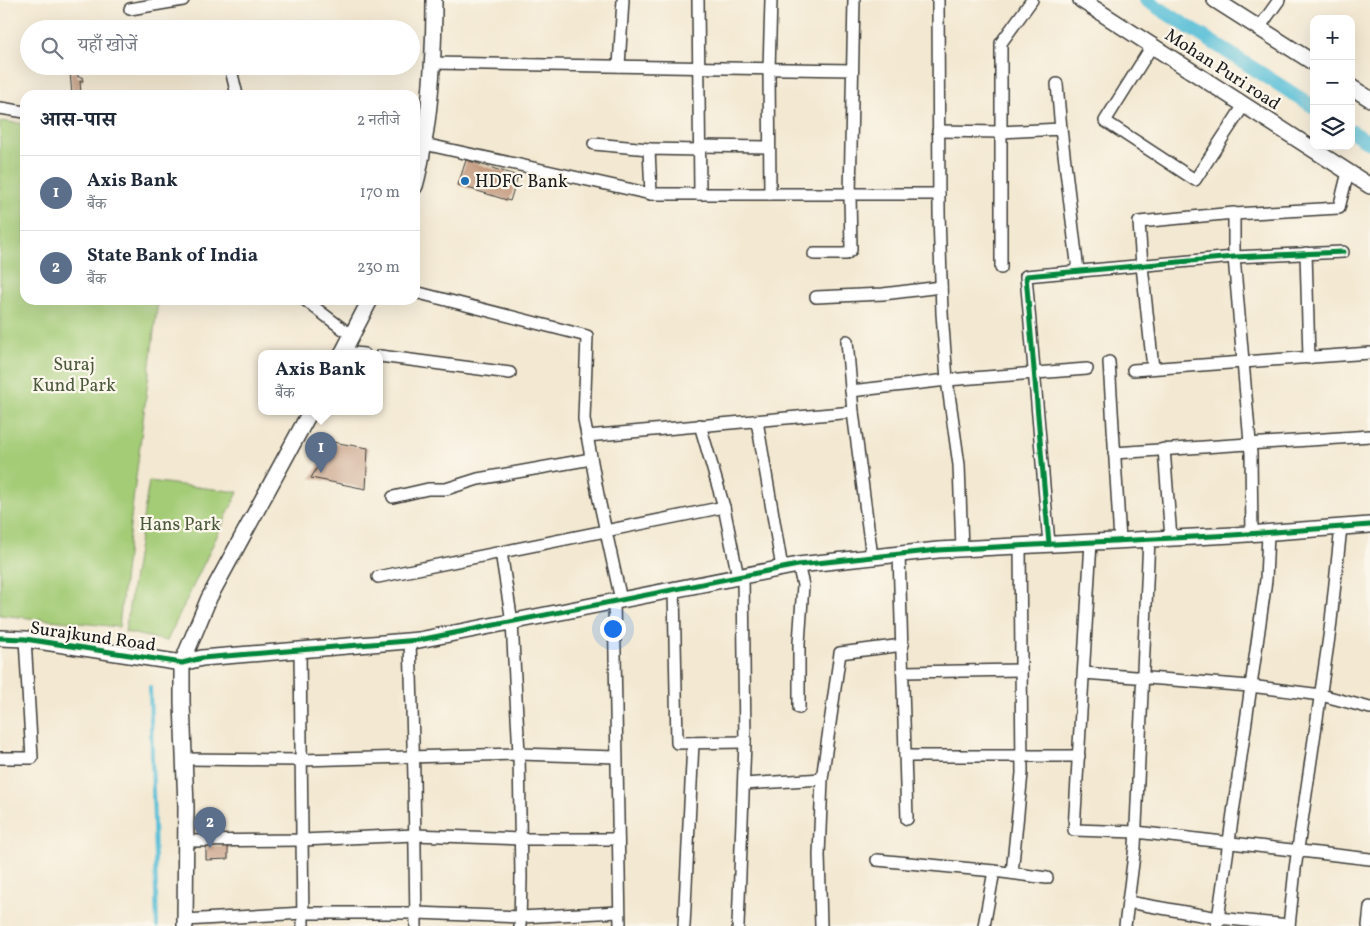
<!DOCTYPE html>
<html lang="hi">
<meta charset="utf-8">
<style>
body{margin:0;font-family:Vollkorn,"Noto Serif Devanagari",serif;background:#f2f2f3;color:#1f2937}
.controls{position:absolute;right:15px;top:15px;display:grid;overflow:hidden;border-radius:10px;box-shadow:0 5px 20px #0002}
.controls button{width:45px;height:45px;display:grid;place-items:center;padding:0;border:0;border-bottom:1px solid #e0e1e3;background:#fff;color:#1f2937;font:25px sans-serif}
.you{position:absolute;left:612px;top:628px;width:18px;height:18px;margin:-12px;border:4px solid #fff;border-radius:50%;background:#1a73e8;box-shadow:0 0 0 8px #1a73e833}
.badge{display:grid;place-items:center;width:32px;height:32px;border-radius:50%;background:#1f6fb2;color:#fff;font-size:16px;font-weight:700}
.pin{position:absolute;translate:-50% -41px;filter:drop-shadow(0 1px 2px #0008)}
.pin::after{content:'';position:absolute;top:26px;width:18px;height:15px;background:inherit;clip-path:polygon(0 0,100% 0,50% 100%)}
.popup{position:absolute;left:258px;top:350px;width:125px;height:65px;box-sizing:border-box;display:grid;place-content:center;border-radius:10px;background:#fff;filter:drop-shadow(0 1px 4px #0005);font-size:16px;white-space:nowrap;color:#747a83}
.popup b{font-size:19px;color:#1f2937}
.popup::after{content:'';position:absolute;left:50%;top:100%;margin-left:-10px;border:10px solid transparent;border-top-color:#fff}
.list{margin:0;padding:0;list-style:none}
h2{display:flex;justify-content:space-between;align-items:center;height:65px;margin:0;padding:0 20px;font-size:21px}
h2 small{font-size:16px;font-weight:400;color:#747a83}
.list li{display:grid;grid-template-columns:32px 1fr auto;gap:15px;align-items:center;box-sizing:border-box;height:75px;padding:0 20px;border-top:1px solid #e0e1e3}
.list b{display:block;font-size:19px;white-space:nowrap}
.list p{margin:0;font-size:16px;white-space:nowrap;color:#747a83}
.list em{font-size:16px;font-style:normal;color:#747a83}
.icon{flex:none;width:28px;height:28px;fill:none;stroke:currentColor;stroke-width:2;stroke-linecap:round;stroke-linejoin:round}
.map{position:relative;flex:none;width:1370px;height:926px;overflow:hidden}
.search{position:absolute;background:#fff;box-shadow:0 5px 20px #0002;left:20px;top:20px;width:400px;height:55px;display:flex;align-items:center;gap:12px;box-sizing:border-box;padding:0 18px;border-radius:28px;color:#747a83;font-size:19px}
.panel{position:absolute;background:#fff;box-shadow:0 5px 20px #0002;left:20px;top:90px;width:400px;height:215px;border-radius:15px}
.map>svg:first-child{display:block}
</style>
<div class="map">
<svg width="1370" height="926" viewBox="0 0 1370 926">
<rect width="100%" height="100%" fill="#fbf7ec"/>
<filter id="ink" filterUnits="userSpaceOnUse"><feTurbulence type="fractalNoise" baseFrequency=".02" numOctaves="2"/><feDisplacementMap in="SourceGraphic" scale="10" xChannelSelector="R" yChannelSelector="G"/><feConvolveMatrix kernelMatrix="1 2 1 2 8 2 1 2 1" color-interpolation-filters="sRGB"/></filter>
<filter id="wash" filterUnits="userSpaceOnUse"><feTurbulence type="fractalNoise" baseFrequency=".0096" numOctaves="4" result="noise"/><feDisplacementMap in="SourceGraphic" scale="20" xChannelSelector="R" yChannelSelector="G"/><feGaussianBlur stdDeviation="1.12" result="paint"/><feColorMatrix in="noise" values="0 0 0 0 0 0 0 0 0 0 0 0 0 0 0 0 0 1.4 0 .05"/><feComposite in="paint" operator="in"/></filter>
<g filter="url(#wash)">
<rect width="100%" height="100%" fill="#f3e8d1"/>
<g fill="#a4cc77" stroke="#60744a">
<path d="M 0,121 L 25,124 L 25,300 L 158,300 L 132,509 L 119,627 L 0,615 Z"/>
<path d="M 149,481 L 238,492 L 167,641 L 125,632 Z"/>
</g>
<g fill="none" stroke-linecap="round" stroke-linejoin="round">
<path stroke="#5abfd7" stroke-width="4" d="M 150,687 L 157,926"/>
<g stroke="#5abfd7" stroke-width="14">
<path d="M 1146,0 L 1314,107"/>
<path d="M 1351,131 L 1370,143"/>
</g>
</g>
<g id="blocks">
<g fill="#c59b80">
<path d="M 77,71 L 78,77 L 82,77 L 83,81 L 80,81 L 81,95 L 72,95 L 70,72 Z"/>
<path d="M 466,160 L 518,176 L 510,201 L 458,185 Z"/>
<path d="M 332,442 L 368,448 L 366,489 L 311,478 Z"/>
<path d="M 228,845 L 228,859 L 206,860 L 206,846 Z"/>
</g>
</g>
</g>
<g filter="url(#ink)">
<use href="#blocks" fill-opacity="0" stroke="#3c3b37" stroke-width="1"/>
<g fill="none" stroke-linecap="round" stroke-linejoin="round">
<g stroke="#3c3b37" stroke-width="14">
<g id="minor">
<path d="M 698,0 L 700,194"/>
<path d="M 938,0 L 939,213 L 942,313 L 947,380 L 959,465 L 962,549"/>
<path d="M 130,9 L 183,0"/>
<path d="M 1259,28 L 1279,0"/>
<path d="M 1152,46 L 1105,121 L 1195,180 L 1244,105"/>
<path d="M 433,63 L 852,70"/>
<path d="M 230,66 L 237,95"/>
<path d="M 619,66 L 623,0"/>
<path d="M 1057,84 L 1061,129"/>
<path d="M 0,108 L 25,112"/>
<path d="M 938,131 L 1001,132 L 1061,129 L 1078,271"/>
<path d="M 424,144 L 651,194 L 939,194"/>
<path d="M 594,144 L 649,149"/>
<path d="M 699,146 L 769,147"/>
<path d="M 651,194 L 649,149 L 699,150"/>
<path d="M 770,194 L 769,69 L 771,0"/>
<path d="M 1234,214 L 1339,208 L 1348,172"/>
<path d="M 1306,253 L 1309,358"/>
<path d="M 814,254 L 846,254 L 851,250 L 850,195 L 854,0"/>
<path d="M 1001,268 L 1001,43 L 1032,0"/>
<path d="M 415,292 L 587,336 L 584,419 L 598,495 L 621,600"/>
<path d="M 816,297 L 883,294 L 941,287"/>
<path d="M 305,300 L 352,336"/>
<path d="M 847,341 L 853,412 L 872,557"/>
<path d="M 343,352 L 364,354"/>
<path d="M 380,356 L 510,373"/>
<path d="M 1109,362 L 1120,541"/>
<path d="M 1153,368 L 1142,266 L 1139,222 L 1234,213 L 1234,257 L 1251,454 L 1252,534"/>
<path d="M 1133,370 L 1370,353"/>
<path d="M 851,391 L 947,380 L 1087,369"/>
<path d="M 757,421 L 782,568"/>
<path d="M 700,425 L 724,507 L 738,577"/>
<path d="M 587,436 L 853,412"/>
<path d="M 1164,449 L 1171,538"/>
<path d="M 1114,453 L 1370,436"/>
<path d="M 393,497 L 428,489 L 446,489 L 478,479 L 591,459"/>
<path d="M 1091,542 L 1074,830 L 1136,832 L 1370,859"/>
<path d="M 1049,544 L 1026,276 L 1234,257 L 1343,252"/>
<path d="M 501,552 L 512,622 L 519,754 L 521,876 L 520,926"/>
<path d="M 899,554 L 907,819"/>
<path d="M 798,565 L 803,585 L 799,643 L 799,708"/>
<path d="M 378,577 L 724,507"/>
<path d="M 674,590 L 677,743 L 745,742"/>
<path d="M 614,601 L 620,926"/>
<path d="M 410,641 L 414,777 L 416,926"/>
<path d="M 300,650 L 303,926"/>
<path d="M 903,672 L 1021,670"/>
<path d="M 1084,673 L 1250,686 L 1321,695 L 1370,708"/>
<path d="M 905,756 L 1079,756"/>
<path d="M 0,758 L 32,758 L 25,639"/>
<path d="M 184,759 L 301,760 L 519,754 L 616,757"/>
<path d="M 744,784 L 822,779"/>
<path d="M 186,841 L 302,840 L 415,835 L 520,839 L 618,839"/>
<path d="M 877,860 L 994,871 L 1047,878"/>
<path d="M 1012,873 L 1022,773 L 1020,546"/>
<path d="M 1128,902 L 1218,918 L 1289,925"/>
<path d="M 185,920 L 303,913 L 416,913 L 520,917 L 619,912"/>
<path d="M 684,926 L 693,743"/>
<path d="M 738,926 L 745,742 L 743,576"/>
<path d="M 821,926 L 819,855 L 822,779 L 840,653 L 903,645"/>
<path d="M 984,926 L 994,871"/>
<path d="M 1125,926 L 1135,847 L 1149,539"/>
<path d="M 1217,926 L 1266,580 L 1268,533"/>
<path d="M 1289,926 L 1295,869 L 1330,630 L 1341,527"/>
<path d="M 1368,926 L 1370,907"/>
</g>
</g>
<g stroke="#3c3b37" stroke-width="18">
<g id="tertiary">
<path d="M 1081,0 L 1370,186"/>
<path d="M 1215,0 L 1314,63"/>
<path d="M 1351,87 L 1370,99"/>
<path d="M 415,186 C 420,169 422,153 425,136 C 432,91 434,46 434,0"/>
<path d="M 342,354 L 370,300"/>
<path d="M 0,638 L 25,639 L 182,663 L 202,658 L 419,640 L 798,565 L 938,550 L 1233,535 L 1370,525"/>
<path d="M 185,926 L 186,807 L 182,702 L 182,663 L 209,598 L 310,412"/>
</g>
</g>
<use href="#minor" stroke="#fff" stroke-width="11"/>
<use href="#tertiary" stroke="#fff" stroke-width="15"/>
<g stroke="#fbf7ec" stroke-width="8">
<g id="cycleway">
<path d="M 1049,544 L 1026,276 L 1234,257 L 1343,252"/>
<path d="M 0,638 L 25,639 L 182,663 L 202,658 L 419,640 L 798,565 L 938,550 L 1233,535 L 1370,525"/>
</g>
</g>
<use href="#cycleway" stroke="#00873e" stroke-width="5"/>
</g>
</g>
<circle fill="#1f6fb2" stroke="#fbf7ec" stroke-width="2" cx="465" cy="181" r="5"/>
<g text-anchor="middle" stroke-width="4.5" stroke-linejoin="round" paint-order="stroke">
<g font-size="18" fill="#1c1c1c" stroke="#fbf7ec">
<text transform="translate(1223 69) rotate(33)" y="6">Mohan Puri road</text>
<text transform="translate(93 636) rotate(8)" y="6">Surajkund Road</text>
</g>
<g font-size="18" fill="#1c1c1c" stroke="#fbf7ec" text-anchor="start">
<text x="475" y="187">HDFC Bank</text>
</g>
<g font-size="18" fill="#4c5a3c" stroke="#fbf7ec">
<text x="74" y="370">Suraj<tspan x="74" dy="21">Kund Park</tspan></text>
<text x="180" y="530">Hans Park</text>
</g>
</g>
</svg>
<div class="controls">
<button>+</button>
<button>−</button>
<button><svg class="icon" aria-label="layers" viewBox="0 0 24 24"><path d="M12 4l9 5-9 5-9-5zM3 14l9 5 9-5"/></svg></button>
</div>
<div class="you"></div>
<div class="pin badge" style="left:321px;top:473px;background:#5c6f8a">1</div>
<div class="popup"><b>Axis Bank</b>बैंक</div>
<div class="pin badge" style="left:210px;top:848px;background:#5c6f8a">2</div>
<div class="search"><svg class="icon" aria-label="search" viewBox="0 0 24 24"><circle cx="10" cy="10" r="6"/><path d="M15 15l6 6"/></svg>यहाँ खोजें</div>
<section class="panel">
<h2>आस-पास<small>2 नतीजे</small></h2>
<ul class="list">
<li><span class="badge" style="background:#5c6f8a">1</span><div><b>Axis Bank</b><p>बैंक</p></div><em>170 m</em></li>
<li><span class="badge" style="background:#5c6f8a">2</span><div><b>State Bank of India</b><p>बैंक</p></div><em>230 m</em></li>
</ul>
</section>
</div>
